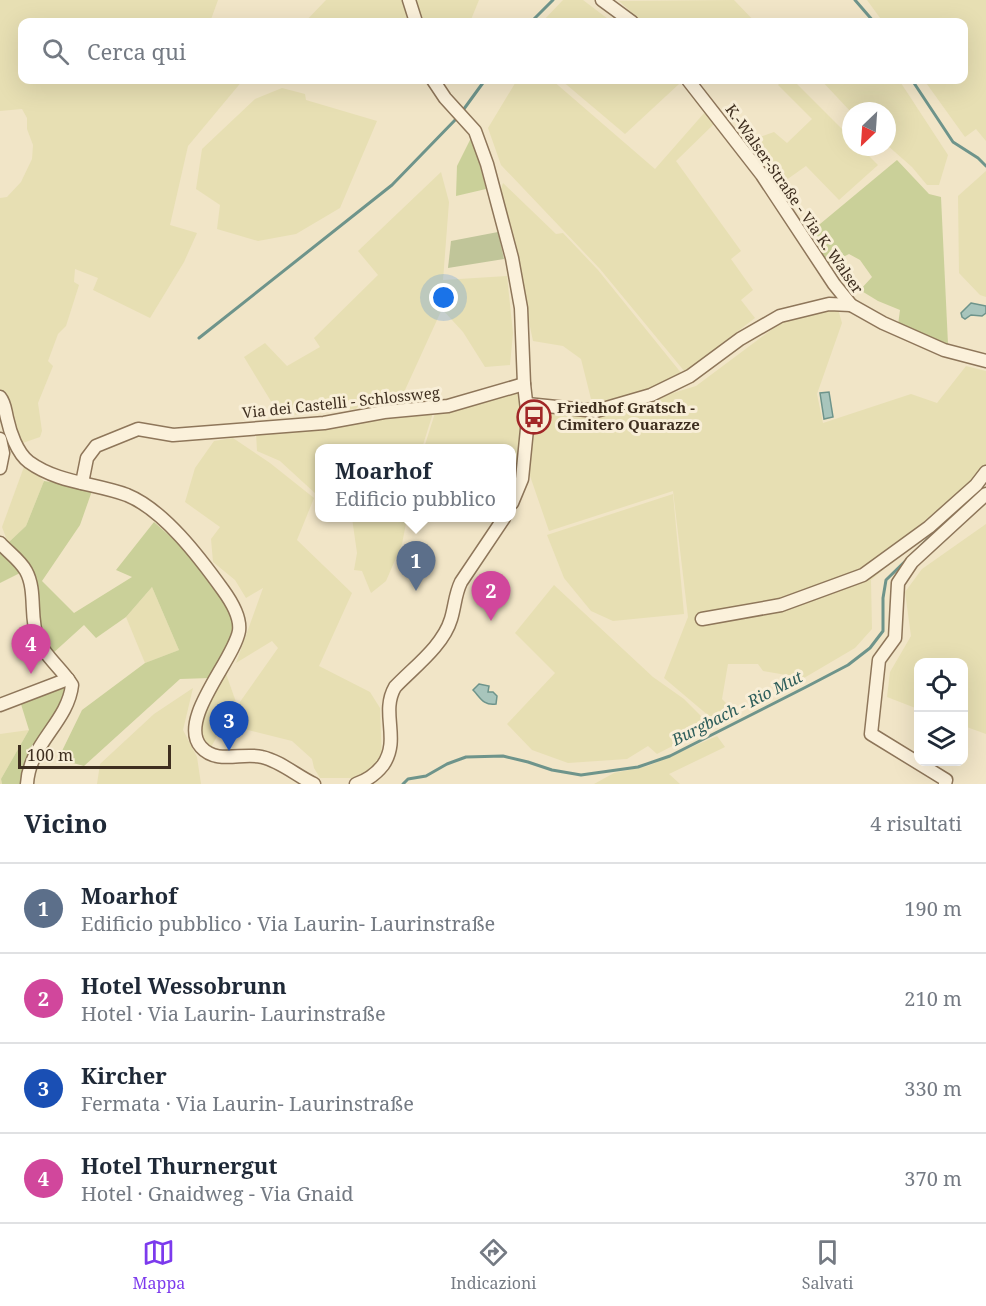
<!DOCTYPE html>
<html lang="it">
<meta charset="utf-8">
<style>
body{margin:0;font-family:"Noto Serif",serif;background:#f6f6f7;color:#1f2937}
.controls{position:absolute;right:18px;bottom:18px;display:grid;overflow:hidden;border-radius:12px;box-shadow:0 6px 24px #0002}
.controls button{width:54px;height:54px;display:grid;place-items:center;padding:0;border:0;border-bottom:2px solid #e0e1e3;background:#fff;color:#1f2937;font:30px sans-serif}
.compass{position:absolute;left:842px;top:102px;width:54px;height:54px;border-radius:50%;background:#fff;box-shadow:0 6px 24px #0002;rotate:205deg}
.scale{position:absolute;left:18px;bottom:15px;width:153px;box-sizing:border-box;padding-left:6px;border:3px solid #3e2e1f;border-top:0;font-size:16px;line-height:21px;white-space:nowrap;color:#3e2e1f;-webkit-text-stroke:4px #f8eed7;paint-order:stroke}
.you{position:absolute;left:444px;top:298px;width:21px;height:21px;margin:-15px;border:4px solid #fff;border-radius:50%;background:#1a73e8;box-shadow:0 0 0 9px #1a73e833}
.badge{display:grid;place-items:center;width:39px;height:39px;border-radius:50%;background:#7c3aed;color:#fff;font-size:20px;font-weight:700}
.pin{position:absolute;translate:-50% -50px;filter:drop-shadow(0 2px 3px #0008)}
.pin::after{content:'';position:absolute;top:32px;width:21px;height:18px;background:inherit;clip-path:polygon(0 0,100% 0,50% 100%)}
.popup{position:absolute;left:315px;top:444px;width:201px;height:78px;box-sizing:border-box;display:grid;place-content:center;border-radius:12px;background:#fff;filter:drop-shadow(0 2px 4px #0005);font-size:20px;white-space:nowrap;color:#747a83}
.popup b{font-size:22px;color:#1f2937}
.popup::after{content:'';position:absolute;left:50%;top:100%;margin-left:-12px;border:12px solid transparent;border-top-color:#fff}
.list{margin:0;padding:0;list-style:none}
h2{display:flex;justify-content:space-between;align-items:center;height:78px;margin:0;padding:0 24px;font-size:26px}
h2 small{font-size:20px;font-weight:400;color:#747a83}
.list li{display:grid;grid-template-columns:39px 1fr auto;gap:18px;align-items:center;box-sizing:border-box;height:90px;padding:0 24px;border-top:2px solid #e0e1e3}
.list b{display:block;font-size:22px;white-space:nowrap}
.list p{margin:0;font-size:20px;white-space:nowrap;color:#747a83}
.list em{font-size:20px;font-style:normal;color:#747a83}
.icon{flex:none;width:33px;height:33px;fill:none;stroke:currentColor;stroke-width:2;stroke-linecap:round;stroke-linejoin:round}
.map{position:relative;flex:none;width:986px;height:784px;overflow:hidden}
.search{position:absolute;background:#fff;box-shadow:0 6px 24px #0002;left:18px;right:18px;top:18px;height:66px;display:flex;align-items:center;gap:15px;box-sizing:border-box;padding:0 21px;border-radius:12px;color:#747a83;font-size:22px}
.sheet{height:438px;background:#fff}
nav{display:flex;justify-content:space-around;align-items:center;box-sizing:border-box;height:84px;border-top:2px solid #e0e1e3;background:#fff;font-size:16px;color:#747a83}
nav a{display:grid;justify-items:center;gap:3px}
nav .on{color:#7c3aed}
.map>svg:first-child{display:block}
</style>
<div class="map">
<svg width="986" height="784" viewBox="0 0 986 784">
<rect width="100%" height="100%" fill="#f1e5c7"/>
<g fill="#e7dfb3">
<path d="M 0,0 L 218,0 L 210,22 L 22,22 L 22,80 L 243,80 L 188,146 L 170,225 L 197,233 L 184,262 L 150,318 L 93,290 L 98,278 L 75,269 L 74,282 L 79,285 L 66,326 L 58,334 L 48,361 L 53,366 L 38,403 L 42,431 L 40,437 L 17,445 L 0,396 L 0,198 L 7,197 L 21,182 L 32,159 L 33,145 L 27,129 L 27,118 L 22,109 L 0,111 Z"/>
<path d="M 326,0 L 405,0 L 411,22 L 305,22 Z"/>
<path d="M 416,0 L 479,0 L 470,22 L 422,22 Z"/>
<path d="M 563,0 L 583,0 L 612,22 L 542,22 Z"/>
<path d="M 734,0 L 755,22 L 642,22 L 619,1 Z"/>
<path d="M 867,0 L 986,0 L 986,141 L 976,129 L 965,137 L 924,80 L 964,80 L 964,22 L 883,22 Z"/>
<path d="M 517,80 L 552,80 L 655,169 L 705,112 L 715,123 L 676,161 L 741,251 L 731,259 L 753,290 L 741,300 L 755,318 L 685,372 L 600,269 L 501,165 L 488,128 Z"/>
<path d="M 561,80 L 675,80 L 679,84 L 625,134 Z"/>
<path d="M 783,80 L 793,80 L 851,138 L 851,147 L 860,147 L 878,165 L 839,200 L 806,166 L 782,183 L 745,142 L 774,132 L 787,143 L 812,119 L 778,85 Z"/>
<path d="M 821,80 L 899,80 L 948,155 L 939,185 L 927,185 L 912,167 L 887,145 L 887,111 L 851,112 Z"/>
<path d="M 282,88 L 305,94 L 306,100 L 377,121 L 340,208 L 296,234 L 258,241 L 217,229 L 220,205 L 196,189 L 202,149 L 255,99 Z"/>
<path d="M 986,171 L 986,297 L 980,295 L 959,273 L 958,196 Z"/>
<path d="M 441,172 L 449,202 L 443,280 L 507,276 L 513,333 L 510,365 L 485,367 L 463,332 L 442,309 L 400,401 L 362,401 L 356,409 L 280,416 L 244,357 L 265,343 L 287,366 L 320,347 L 314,338 L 378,275 L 358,251 Z"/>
<path d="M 503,183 L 556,234 L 563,233 L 598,270 L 682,374 L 644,392 L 592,403 L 581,359 L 563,346 L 533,341 L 501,189 Z"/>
<path d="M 838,309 L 842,323 L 817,394 L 823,423 L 911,394 L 937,403 L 966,366 L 986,371 L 986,468 L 926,534 L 871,580 L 872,629 L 855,648 L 804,678 L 763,671 L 758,664 L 728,664 L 722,699 L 736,713 L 716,722 L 664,678 L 688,617 L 673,491 L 549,531 L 529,473 L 537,409 L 600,415 L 696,386 L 790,316 Z"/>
<path d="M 519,390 L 523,420 L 520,469 L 512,498 L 512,448 L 424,448 L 435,413 Z"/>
<path d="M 433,413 L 422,448 L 320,448 L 320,493 L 316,494 L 280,461 L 257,451 L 256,433 Z"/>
<path d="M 233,438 L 270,463 L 314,498 L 297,540 L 352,593 L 319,666 L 370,692 L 380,708 L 382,761 L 367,774 L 356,778 L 320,778 L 314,768 L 312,759 L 292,741 L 232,726 L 235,709 L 278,648 L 272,641 L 236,663 L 263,588 L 246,598 L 235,580 L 213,562 L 211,539 L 220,527 L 185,502 L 195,468 L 214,441 Z"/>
<path d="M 25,464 L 44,481 L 26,526 L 8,543 L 2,527 Z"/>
<path d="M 673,494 L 684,614 L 613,621 L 591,611 L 564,578 L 547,535 Z"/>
<path d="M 352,518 L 407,518 L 402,544 L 386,581 L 371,593 L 362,571 L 354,570 L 357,553 Z"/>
<path d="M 986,524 L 986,734 L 964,726 L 964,662 L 918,662 L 918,709 L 887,697 L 890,672 L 911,636 L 905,592 L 922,569 Z"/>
<path d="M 554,585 L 653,677 L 684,699 L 711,726 L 657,754 L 648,746 L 627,759 L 568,763 L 532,750 L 507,724 L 555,673 L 515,633 Z"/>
<path d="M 152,587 L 179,650 L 145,663 L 126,617 Z"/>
<path d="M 225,671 L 236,702 L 210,749 L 200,735 L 200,723 Z"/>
<path d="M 193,688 L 183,730 L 197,757 L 201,784 L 97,784 L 100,764 L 154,714 Z"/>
<path d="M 29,730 L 1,779 L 2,784 L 0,784 L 0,734 Z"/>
<path d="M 717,736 L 725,747 L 669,774 L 680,784 L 594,784 L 614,773 L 648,766 Z"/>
</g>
<g fill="#cad099">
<path d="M 472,136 L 486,189 L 456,196 L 457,166 Z"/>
<path d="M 897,160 L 929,194 L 941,197 L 948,344 L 898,325 L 900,310 L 878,301 L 860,290 L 872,277 L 860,260 L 849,254 L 829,264 L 808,234 Z"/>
<path d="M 44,481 L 93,488 L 80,525 L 42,581 L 74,613 L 132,577 L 116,570 L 154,522 L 200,563 L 232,612 L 234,631 L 210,678 L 180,679 L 84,766 L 73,763 L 62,751 L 82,710 L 145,663 L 179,650 L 152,587 L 126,617 L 96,638 L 84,625 L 52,654 L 40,638 L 30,568 L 8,543 L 26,526 Z"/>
<path d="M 1,551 L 22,572 L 0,583 L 0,552 Z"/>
<path d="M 65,683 L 66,697 L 24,763 L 25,784 L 2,784 L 1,779 L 29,730 L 20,701 Z"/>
</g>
<path fill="#c0c599" d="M 498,232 L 504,259 L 448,268 L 451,241 Z"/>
<g fill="#a8c5bc" stroke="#6e948b" stroke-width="1.5">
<path d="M 971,303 L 986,306 L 986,313 L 982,316 L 971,315 L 965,319 L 962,317 L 961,313 Z"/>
<path d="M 829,392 L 833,417 L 824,419 L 820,393 Z"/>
<path d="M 479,684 L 489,686 L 488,692 L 493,692 L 497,696 L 496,704 C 483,706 480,697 473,690 Z"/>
</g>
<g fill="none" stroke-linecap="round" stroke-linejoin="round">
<g stroke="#6e948b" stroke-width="3">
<path d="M 855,0 L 874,22"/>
<path d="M 531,22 L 553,0"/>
<path d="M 912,80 L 953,142 L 978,158 L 986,166"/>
<path d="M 461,113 L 485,80"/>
<path d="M 199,338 L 392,185 L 457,118"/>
<path d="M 403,784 L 408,779 L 426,776 L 447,764 L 466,757 L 503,756 L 528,762 L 552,770 L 581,775 L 638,767 L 670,756 L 806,687 L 848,665 L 870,648 L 883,631 L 883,598 L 886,580 L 970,498"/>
</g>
<g stroke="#8e765a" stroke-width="15">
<g id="minor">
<path d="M 409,0 L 416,22"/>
<path d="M 602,0 L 632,22"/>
<path d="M 433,80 L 445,98 L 475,131 L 487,164 L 512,258 L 521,308 L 524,384 L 528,419 L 522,479 L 512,503"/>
<path d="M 688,80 L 762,175 L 834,284 L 851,305 L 883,323 L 944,350 L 986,361"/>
<path d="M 0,397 C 5,403 5,410 7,418 C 10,432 17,453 29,462 C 58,483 94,483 127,495 C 164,510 200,558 223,590 C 231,601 241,617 239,631 C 234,660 177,720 201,747 C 217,765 242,752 262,757 C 280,761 297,776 314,784"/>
<path d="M 527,404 L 596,411 L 651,395 L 690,376 L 740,339 L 780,316 L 829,304 L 851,305"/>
<path d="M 0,439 L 3,453 L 0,468"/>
<path d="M 82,483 L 87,458 L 96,446 L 138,429 L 173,435 L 324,423 L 384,412 L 448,406 L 524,384"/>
<path d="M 0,543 C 8,552 20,560 26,571 C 37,591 29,618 38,640 C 43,654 63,670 72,685 C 68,722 29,744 27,784"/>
<path d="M 702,619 L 781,605 L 863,575 L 929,527 L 976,485 L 986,472"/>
<path d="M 0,705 L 68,679"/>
<path d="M 356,784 C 368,780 376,774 383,765 C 401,739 380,713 395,687 C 414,667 443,646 451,619 C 455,606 455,594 461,582 L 504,518"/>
<path d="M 945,784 L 946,780 L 871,734 L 879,660 L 895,638 L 898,583 L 912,562 L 986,494"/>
</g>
</g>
<use href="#minor" stroke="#fbf1db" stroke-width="12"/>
</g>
<defs>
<g id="bus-ring" transform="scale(1.725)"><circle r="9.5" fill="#f8eed7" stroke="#a12727" stroke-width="1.5"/><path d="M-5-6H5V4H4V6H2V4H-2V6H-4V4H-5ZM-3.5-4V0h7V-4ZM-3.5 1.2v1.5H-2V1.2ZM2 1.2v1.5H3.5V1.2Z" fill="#a12727"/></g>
</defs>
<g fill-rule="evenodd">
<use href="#bus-ring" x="534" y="417"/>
</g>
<g text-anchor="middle" stroke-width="6" stroke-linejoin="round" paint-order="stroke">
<g font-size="15" fill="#3e2e1f" stroke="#f8eed7">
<text transform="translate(794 199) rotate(55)" y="5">K.-Walser-Straße - Via K. Walser</text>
<text transform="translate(341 403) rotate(-6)" y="5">Via dei Castelli - Schlossweg</text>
</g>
<g font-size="15" font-weight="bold" fill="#3e2e1f" stroke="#f8eed7" text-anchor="start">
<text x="557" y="413">Friedhof Gratsch -<tspan x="557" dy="17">Cimitero Quarazze</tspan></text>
</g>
<g font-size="16" font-style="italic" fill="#2e5e5b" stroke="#f8eed7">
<text transform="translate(737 708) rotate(-27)" y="6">Burgbach - Rio Mut</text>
</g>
</g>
</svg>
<div class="controls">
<button><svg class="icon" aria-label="locate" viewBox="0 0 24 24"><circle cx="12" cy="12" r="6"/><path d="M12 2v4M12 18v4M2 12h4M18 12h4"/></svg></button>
<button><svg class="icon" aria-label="layers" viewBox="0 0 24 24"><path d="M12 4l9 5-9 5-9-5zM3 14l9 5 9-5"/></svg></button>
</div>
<svg class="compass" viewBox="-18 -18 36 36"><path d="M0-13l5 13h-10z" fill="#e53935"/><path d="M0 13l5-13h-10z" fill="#747a83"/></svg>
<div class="scale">100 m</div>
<div class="you"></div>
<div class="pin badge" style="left:416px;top:591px;background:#5c6f8a">1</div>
<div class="popup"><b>Moarhof</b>Edificio pubblico</div>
<div class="pin badge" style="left:491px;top:621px;background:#d1479c">2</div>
<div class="pin badge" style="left:229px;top:751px;background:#1a4fb4">3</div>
<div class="pin badge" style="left:31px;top:674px;background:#d1479c">4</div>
<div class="search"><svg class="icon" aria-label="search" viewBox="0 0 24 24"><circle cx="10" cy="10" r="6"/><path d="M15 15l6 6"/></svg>Cerca qui</div>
</div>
<section class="sheet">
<h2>Vicino<small>4 risultati</small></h2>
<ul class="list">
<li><span class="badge" style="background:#5c6f8a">1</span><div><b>Moarhof</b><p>Edificio pubblico · Via Laurin- Laurinstraße</p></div><em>190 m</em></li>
<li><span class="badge" style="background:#d1479c">2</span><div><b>Hotel Wessobrunn</b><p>Hotel · Via Laurin- Laurinstraße</p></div><em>210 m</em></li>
<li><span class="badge" style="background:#1a4fb4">3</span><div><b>Kircher</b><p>Fermata · Via Laurin- Laurinstraße</p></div><em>330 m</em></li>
<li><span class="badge" style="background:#d1479c">4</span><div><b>Hotel Thurnergut</b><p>Hotel · Gnaidweg - Via Gnaid</p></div><em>370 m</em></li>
</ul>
</section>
<nav>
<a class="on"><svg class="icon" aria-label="map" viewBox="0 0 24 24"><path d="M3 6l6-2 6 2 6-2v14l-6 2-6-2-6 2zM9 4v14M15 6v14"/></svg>Mappa</a>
<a><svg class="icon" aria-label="directions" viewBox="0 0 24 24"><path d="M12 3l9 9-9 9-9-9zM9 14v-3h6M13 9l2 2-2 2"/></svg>Indicazioni</a>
<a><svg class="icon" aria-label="saved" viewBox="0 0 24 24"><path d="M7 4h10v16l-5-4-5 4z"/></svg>Salvati</a>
</nav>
